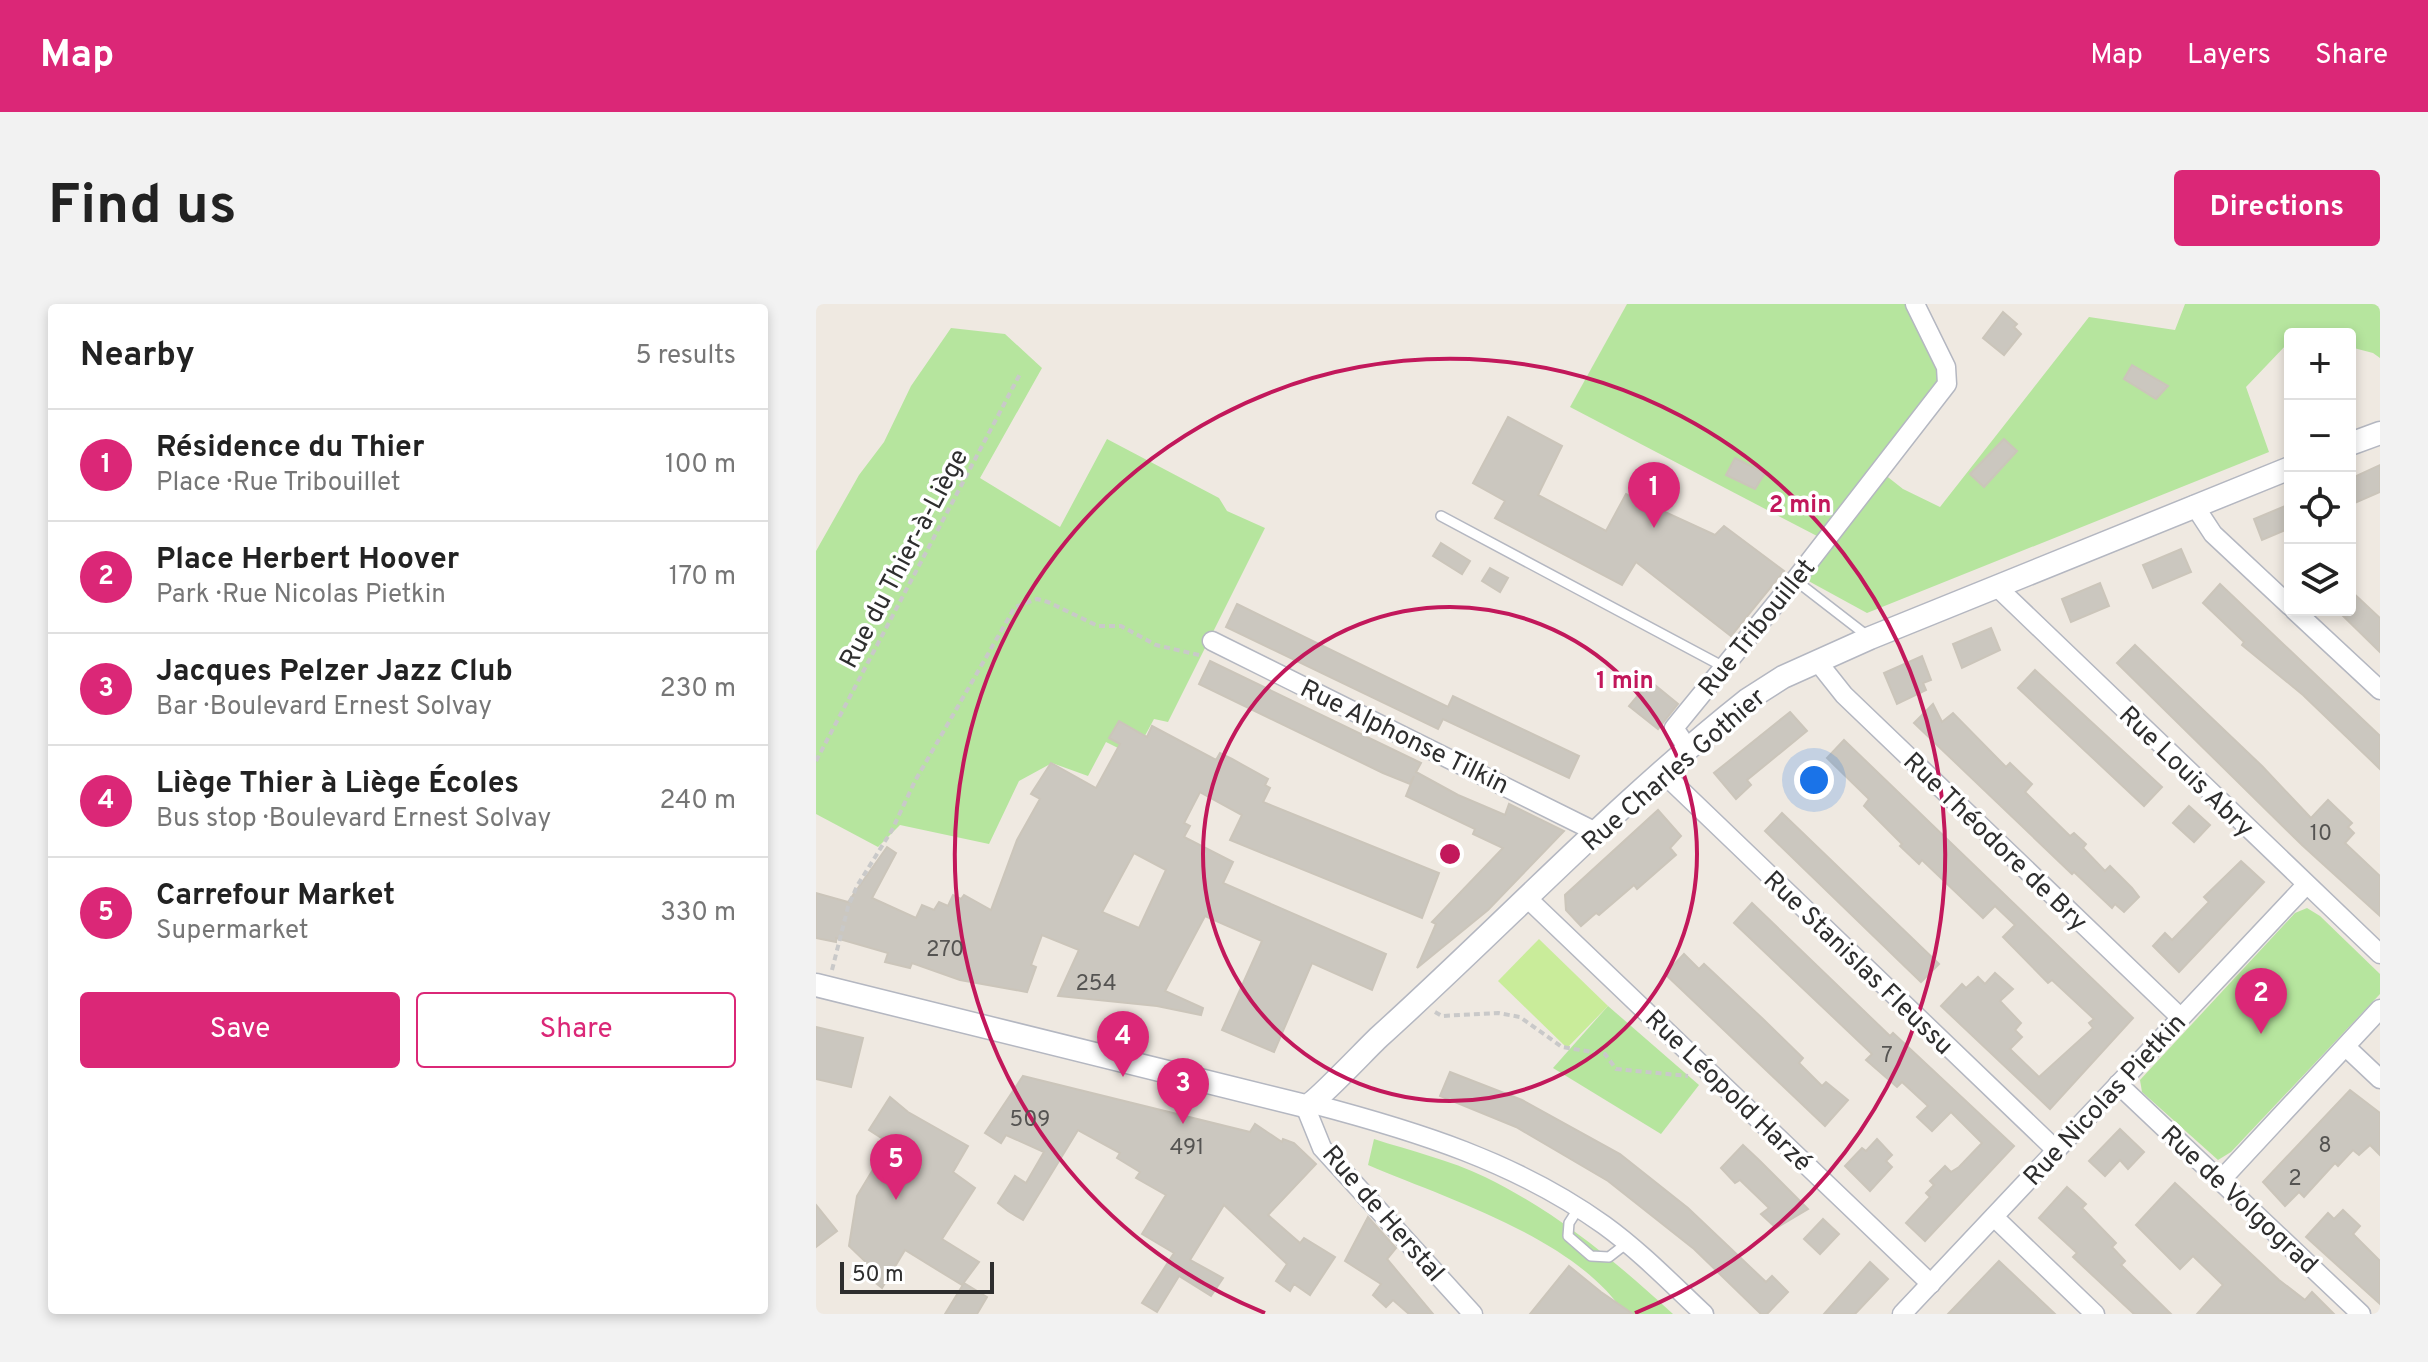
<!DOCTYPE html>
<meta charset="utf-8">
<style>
body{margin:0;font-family:Overpass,sans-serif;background:#f2f2f2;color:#222}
.controls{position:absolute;right:24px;top:24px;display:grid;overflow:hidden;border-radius:8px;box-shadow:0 4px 12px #0003}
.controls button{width:72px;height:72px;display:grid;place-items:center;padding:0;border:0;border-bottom:2px solid #e0e0e0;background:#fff;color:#222;font:40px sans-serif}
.scale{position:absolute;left:24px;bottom:20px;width:154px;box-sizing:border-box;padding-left:8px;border:4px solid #2e2e2e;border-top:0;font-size:22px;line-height:28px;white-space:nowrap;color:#2e2e2e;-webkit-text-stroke:6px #fff;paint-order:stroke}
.you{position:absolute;left:998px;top:476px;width:28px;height:28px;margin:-20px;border:6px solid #fff;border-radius:50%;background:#1a73e8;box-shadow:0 0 0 12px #1a73e833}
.badge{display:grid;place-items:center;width:52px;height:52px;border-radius:50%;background:#db2777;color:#fff;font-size:26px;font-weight:700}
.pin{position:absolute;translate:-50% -66px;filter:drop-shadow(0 2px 4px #0008)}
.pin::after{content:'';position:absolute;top:42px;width:28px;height:24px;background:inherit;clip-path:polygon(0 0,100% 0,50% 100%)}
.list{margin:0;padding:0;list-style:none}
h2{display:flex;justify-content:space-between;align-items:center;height:104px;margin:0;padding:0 32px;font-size:34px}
h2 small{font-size:26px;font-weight:400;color:#767676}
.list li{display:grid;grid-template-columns:52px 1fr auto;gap:24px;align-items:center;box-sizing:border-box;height:112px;padding:0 32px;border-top:2px solid #e0e0e0}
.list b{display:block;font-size:30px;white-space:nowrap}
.list p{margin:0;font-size:26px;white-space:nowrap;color:#767676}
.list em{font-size:26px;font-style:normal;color:#767676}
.actions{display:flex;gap:16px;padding:24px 32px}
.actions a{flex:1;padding:18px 0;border:2px solid #db2777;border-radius:8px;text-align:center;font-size:28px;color:#db2777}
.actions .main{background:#db2777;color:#fff}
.icon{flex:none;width:44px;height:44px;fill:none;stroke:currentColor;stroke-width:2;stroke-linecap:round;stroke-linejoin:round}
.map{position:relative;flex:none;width:1564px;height:1010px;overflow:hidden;border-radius:8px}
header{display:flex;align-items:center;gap:48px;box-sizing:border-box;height:112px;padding:0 40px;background:#db2777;color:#fff}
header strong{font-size:38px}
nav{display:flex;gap:44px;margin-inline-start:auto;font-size:28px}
.intro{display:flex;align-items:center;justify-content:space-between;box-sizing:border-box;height:192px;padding:0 48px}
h1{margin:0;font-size:56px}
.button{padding:20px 36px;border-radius:8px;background:#db2777;color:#fff;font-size:28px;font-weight:700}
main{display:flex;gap:48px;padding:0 48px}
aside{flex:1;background:#fff;border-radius:8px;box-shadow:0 4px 12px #0003}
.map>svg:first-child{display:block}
</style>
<header>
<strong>Map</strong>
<nav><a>Map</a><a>Layers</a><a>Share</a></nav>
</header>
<div class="intro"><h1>Find us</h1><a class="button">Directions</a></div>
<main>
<aside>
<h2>Nearby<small>5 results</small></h2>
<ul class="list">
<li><span class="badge">1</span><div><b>Résidence du Thier</b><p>Place · Rue Tribouillet</p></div><em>100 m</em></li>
<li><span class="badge">2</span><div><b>Place Herbert Hoover</b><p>Park · Rue Nicolas Pietkin</p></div><em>170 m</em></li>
<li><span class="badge">3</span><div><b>Jacques Pelzer Jazz Club</b><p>Bar · Boulevard Ernest Solvay</p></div><em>230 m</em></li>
<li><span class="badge">4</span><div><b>Liège Thier à Liège Écoles</b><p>Bus stop · Boulevard Ernest Solvay</p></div><em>240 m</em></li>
<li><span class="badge">5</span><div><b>Carrefour Market</b><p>Supermarket</p></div><em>330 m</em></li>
</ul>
<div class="actions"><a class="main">Save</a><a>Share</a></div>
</aside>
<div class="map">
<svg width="1564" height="1010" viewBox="0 0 1564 1010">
<rect width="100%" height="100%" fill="#efe9e1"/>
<g fill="#b6e59e">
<path d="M 811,0 L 1094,0 L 1126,80 L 1001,232 L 754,103 Z"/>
<path d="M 1369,0 L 1564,0 L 1564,54 L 1557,49 L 1534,43 L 1534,30 L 1474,30 L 1474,37 L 1430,83 L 1453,148 L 1051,309 L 987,274 L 1068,170 L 1087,185 L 1124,203 L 1273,13 L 1359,26 Z"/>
<path d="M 135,24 L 189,30 L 226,64 L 164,174 L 244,223 L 291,135 L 403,194 L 411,207 L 449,224 L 352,418 L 338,415 L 318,452 L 290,438 L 272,472 L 236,459 L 203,477 L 173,540 L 84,521 L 62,543 L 0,510 L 0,247 L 43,171 L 68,138 L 95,82 Z"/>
<path d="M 1491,604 L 1504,612 L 1564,670 L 1564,690 L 1415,848 L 1402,856 L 1326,788 L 1324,776 L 1479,609 Z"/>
<path d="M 792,702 L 883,781 L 845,830 L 737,764 Z"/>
<path d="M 558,835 C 595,847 634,856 669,873 C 741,908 799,957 857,1010 L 809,1010 C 759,934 634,896 552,861 Z"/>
</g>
<path fill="#c9ec9a" d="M 723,635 L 792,702 L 751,744 L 682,677 Z"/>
<g fill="#cbc7bf" stroke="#cbc5ba" stroke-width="2" fill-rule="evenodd">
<path d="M 1187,8 L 1201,20 L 1198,23 L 1205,30 L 1188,51 L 1167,34 Z"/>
<path d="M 1316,61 L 1352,82 L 1340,95 L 1308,75 Z"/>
<path d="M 692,113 L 746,142 L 722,191 L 790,227 L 810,190 L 899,231 L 908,222 L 968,267 L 915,332 L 820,258 L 806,281 L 679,214 L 689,197 L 657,179 Z"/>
<path d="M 1188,135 L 1201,147 L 1168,183 L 1154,170 Z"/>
<path d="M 919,154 L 949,169 L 939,185 L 910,171 Z"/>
<path d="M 1564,161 L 1564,188 L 1534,201 L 1534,175 Z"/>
<path d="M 1474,200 L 1474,224 L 1446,236 L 1438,215 Z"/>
<path d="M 625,239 L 654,257 L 646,270 L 617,252 Z"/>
<path d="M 1365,245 L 1375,268 L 1337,284 L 1327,261 Z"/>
<path d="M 674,264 L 692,274 L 684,288 L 666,277 Z"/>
<path d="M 1284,279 L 1293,302 L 1255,318 L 1246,295 Z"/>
<path d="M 1404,280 L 1564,432 L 1564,465 L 1487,391 L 1426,341 L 1428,338 L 1387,299 Z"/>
<path d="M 1534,286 L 1564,314 L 1564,348 L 1521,306 L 1534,306 Z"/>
<path d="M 421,300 L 632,403 L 637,392 L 763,452 L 753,474 L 627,415 L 622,425 L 410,323 Z"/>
<path d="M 1175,324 L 1184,346 L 1146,364 L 1137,340 Z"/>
<path d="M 1319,341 L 1446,462 L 1495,514 L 1512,496 L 1536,519 L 1532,523 L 1538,529 L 1529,539 L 1564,572 L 1564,612 L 1486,541 L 1301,359 Z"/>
<path d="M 1106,352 L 1115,376 L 1107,379 L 1110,386 L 1081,400 L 1068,369 Z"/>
<path d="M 394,357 L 605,459 L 600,468 L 642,491 L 689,511 L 693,500 L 748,527 L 672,606 L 601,664 L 620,620 L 616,618 L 687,544 L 657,530 L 659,525 L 590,492 L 598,472 L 594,480 L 567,469 L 383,380 Z"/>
<path d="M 1219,366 L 1346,483 L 1328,502 L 1202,384 Z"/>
<path d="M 834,377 L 862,400 L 842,425 L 813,402 Z"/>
<path d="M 1117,400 L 1126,418 L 1137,409 L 1190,463 L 1194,459 L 1216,480 L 1209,488 L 1254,532 L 1258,529 L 1270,540 L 1267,544 L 1289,567 L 1294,562 L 1316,584 L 1323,593 L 1308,608 L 1299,600 L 1296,604 L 1258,568 L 1256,570 L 1098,419 Z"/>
<path d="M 974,408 L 991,427 L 931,476 L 935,481 L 920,495 L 898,469 Z"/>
<path d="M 303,417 L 331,433 L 336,422 L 400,456 L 404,449 L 416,455 L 452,475 L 449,481 L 454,484 L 447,498 L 623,569 L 606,614 L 414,536 L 426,511 L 384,488 L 368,519 L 374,522 L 368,533 L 417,558 L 407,579 L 570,650 L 556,686 L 496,659 L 458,748 L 406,726 L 446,637 L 389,612 L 349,687 L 387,704 L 385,711 L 341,702 L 242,692 L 263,646 L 226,631 L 215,661 L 220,663 L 211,688 L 144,676 L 96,659 L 94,664 L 69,658 L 72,649 L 20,634 L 20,638 L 0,634 L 0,589 L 32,598 L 71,543 L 80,549 L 56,594 L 100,614 L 106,601 L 118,606 L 123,598 L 132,602 L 137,591 L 145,595 L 148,591 L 175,606 L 201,536 L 224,495 L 215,490 L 235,459 L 280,484 L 304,440 L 293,434 ZM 318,549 L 350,566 L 323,624 L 286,608 Z"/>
<path d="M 1028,436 L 1317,714 L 1234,805 L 1125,702 L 1146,680 L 1150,684 L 1162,673 L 1169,680 L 1179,669 L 1197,685 L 1184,697 L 1205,719 L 1199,726 L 1206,733 L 1194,745 L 1223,773 L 1277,724 L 1273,719 L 1278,715 L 1236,676 L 1232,679 L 1187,633 L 1199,621 L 1179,602 L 1167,614 L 1106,556 L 1103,560 L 1084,542 L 1086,540 L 1048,502 L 1053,495 L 1011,454 Z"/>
<path d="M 1373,502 L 1394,521 L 1378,538 L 1357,519 Z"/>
<path d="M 842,506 L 865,532 L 854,544 L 860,551 L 821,585 L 818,581 L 783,611 L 780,609 L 765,622 L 750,606 L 749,591 Z"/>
<path d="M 966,509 L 1123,660 L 1105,678 L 949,527 Z"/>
<path d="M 1425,557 L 1448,578 L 1363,668 L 1337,642 L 1349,629 L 1356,636 L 1393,598 L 1388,593 Z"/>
<path d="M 936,599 L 1074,732 L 1077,729 L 1198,842 L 1109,937 L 1090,919 L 1114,893 L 1110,889 L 1118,881 L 1114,877 L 1129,862 L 1135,868 L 1143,863 L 1166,839 L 1135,808 L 1116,827 L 1101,813 L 1112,802 L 1086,778 L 1081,783 L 1050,756 L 1056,750 L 918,619 Z"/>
<path d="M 868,650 L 883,665 L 888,660 L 947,715 L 987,754 L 983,759 L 1006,782 L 1010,778 L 1032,796 L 1009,822 L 849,670 Z"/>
<path d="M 0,723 L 47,734 L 35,783 L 0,775 Z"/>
<path d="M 634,768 L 706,796 L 804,850 L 872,904 L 950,978 L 956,972 L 972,988 L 951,1010 L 945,1010 L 878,945 L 792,877 L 700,823 L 624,792 Z"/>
<path d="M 207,772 L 434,828 L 439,820 L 466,838 L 467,835 L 478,839 L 500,860 L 452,911 L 484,939 L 488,934 L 519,953 L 494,991 L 478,980 L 474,987 L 460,977 L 471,960 L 408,901 L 374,956 L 407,974 L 395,992 L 363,972 L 341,1008 L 326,999 L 358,949 L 326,930 L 350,891 L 320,874 L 324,868 L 301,854 L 304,849 L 262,826 L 207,916 L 192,907 L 182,899 L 199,872 L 210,879 L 228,848 L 190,831 L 185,839 L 169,829 Z"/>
<path d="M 1534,786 L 1564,809 L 1564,851 L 1554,841 L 1543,851 L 1537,846 L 1522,862 L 1519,859 L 1488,893 L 1483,888 L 1469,902 L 1447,878 Z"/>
<path d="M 74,793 L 92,808 L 152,842 L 137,868 L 159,884 L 126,935 L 163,958 L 146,981 L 89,946 L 66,984 L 50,971 L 56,964 L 33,942 L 41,892 L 73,839 L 53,826 Z"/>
<path d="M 1304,825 L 1328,848 L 1312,865 L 1304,856 L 1289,872 L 1273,857 Z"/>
<path d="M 1061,835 L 1076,851 L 1070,857 L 1076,863 L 1054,887 L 1029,862 L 1046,844 L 1050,847 Z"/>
<path d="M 927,841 L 943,856 L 992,905 L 960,924 L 945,910 L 953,904 L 924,876 L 919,879 L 905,864 Z"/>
<path d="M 1359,879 L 1463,976 L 1489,996 L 1496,988 L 1518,1010 L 1381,1010 L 1407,981 L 1377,952 L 1364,965 L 1320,921 Z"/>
<path d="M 1251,883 L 1270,900 L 1266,904 L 1300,939 L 1296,943 L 1309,957 L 1305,961 L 1355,1010 L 1318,1010 L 1257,953 L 1261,949 L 1223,914 Z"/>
<path d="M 0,901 L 21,927 L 0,943 Z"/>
<path d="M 1527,906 L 1544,922 L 1537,930 L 1564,957 L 1564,1000 L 1490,933 L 1512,909 L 1518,915 Z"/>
<path d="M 552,913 L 580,944 L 571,955 L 617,1010 L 593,1010 L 577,996 L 570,1003 L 557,991 L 565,980 L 529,957 Z"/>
<path d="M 1007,915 L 1023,930 L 1004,950 L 988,935 Z"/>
<path d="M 1183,957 L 1239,1010 L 1132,1010 Z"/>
<path d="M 1054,958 L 1072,975 L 1039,1010 L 1008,1010 Z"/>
<path d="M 753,962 L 785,988 L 817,1010 L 714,1010 Z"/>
<path d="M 148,979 L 171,993 L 161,1010 L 129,1010 Z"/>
</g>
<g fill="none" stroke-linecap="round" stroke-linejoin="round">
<g stroke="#b4b7c1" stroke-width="12">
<g id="service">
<path d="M 625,212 L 908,363"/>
<path d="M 979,276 L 1054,334"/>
<path d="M 762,905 L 753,919 L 752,932 L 775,952 L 793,953 L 811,939"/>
</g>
</g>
<g stroke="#b4b7c1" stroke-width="21">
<g id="minor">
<path d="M 1378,201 L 1397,230 L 1474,302"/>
<path d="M 1180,282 L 1564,650"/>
<path d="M 1478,306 L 1564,386"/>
<path d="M 396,337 L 782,529"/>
<path d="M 1001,357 L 1028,391 L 1364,713"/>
<path d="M 873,446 L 858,424 L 979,276 L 1131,80 L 1130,63 L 1099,0"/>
<path d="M 847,469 L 1240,846"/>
<path d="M 710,593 L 1115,980"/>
<path d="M 1530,743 L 1564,775"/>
<path d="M 1302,780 L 1545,1010"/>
<path d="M 497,800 C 600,827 700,858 788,921 C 824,947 856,980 888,1010"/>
<path d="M 489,802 L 506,844 L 657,1010"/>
<path d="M 1405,876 L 1564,705"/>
<path d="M 1178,913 L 1279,1010"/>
<path d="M 1086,1010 L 1490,581"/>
</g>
</g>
<g stroke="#b4b7c1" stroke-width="25">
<g id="tertiary">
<path d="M 1534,140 L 1564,129"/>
<path d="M 0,681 L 489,802 C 499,800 550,745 563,733 C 686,622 801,499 931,396 L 967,373 L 1054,334 L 1474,164"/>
</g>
</g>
<g stroke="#c9c9c9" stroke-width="4" stroke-dasharray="6 4" stroke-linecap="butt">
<path d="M 0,457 L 205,68"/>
<path d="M 16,666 L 32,603 L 41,582 L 76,526 L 99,477 L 199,303 L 221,295 L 232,298 L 282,322 L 305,322 L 340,341 L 383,351"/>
<path d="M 619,708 L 626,712 L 682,709 L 704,713 L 746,743 L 789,750 L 800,765 L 872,772"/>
</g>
<use href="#service" stroke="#fff" stroke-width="9"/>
<use href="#minor" stroke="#fff" stroke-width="18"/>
<use href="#tertiary" stroke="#fff" stroke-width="22"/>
</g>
<g fill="none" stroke="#c2185b" stroke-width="4">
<circle cx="634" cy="550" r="247"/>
<path d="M449 1009A495 495 0 1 1 819 1009"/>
</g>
<g text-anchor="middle" stroke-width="7" stroke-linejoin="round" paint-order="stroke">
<g font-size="22" fill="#555452">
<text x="1505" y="536">10</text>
<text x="129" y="652">270</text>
<text x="280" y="686">254</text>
<text x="1071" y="758">7</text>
<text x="214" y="822">509</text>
<text x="1509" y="848">8</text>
<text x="371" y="850">491</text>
<text x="1479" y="881">2</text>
</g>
<g font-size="26" fill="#2e2e2e" stroke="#fff">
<text transform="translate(87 254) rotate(-62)" y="9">Rue du Thier-à-Liège</text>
<text transform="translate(940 323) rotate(-51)" y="9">Rue Tribouillet</text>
<text transform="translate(589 432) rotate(26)" y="9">Rue Alphonse Tilkin</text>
<text transform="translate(857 465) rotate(-41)" y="9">Rue Charles Gothier</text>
<text transform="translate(1371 467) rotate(44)" y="9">Rue Louis Abry</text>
<text transform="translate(1180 537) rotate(44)" y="9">Rue Théodore de Bry</text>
<text transform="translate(1043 658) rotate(44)" y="9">Rue Stanislas Fleussu</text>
<text transform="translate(913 786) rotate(44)" y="9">Rue Léopold Harzé</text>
<text transform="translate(1288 795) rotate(-47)" y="9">Rue Nicolas Pietkin</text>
<text transform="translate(1424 895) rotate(43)" y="9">Rue de Volgograd</text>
<text transform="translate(568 909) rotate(49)" y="9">Rue de Herstal</text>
</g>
</g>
<circle cx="634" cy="550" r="12" fill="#c2185b" stroke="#fff" stroke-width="4"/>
<g font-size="24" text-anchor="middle" font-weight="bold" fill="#c2185b" stroke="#fff" stroke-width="7" stroke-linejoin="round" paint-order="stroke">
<text x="984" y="208">2 min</text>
<text x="809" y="384">1 min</text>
</g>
</svg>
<div class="controls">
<button>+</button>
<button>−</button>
<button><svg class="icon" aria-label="locate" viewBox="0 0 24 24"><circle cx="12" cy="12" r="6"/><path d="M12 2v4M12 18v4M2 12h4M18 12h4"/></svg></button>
<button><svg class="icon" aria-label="layers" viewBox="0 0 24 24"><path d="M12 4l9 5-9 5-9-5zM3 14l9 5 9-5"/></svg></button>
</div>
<div class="scale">50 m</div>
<div class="you"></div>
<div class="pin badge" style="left:838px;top:224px">1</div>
<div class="pin badge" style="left:1445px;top:730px">2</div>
<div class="pin badge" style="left:367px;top:820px">3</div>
<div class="pin badge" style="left:307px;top:773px">4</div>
<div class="pin badge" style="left:80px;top:896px">5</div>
</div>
</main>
